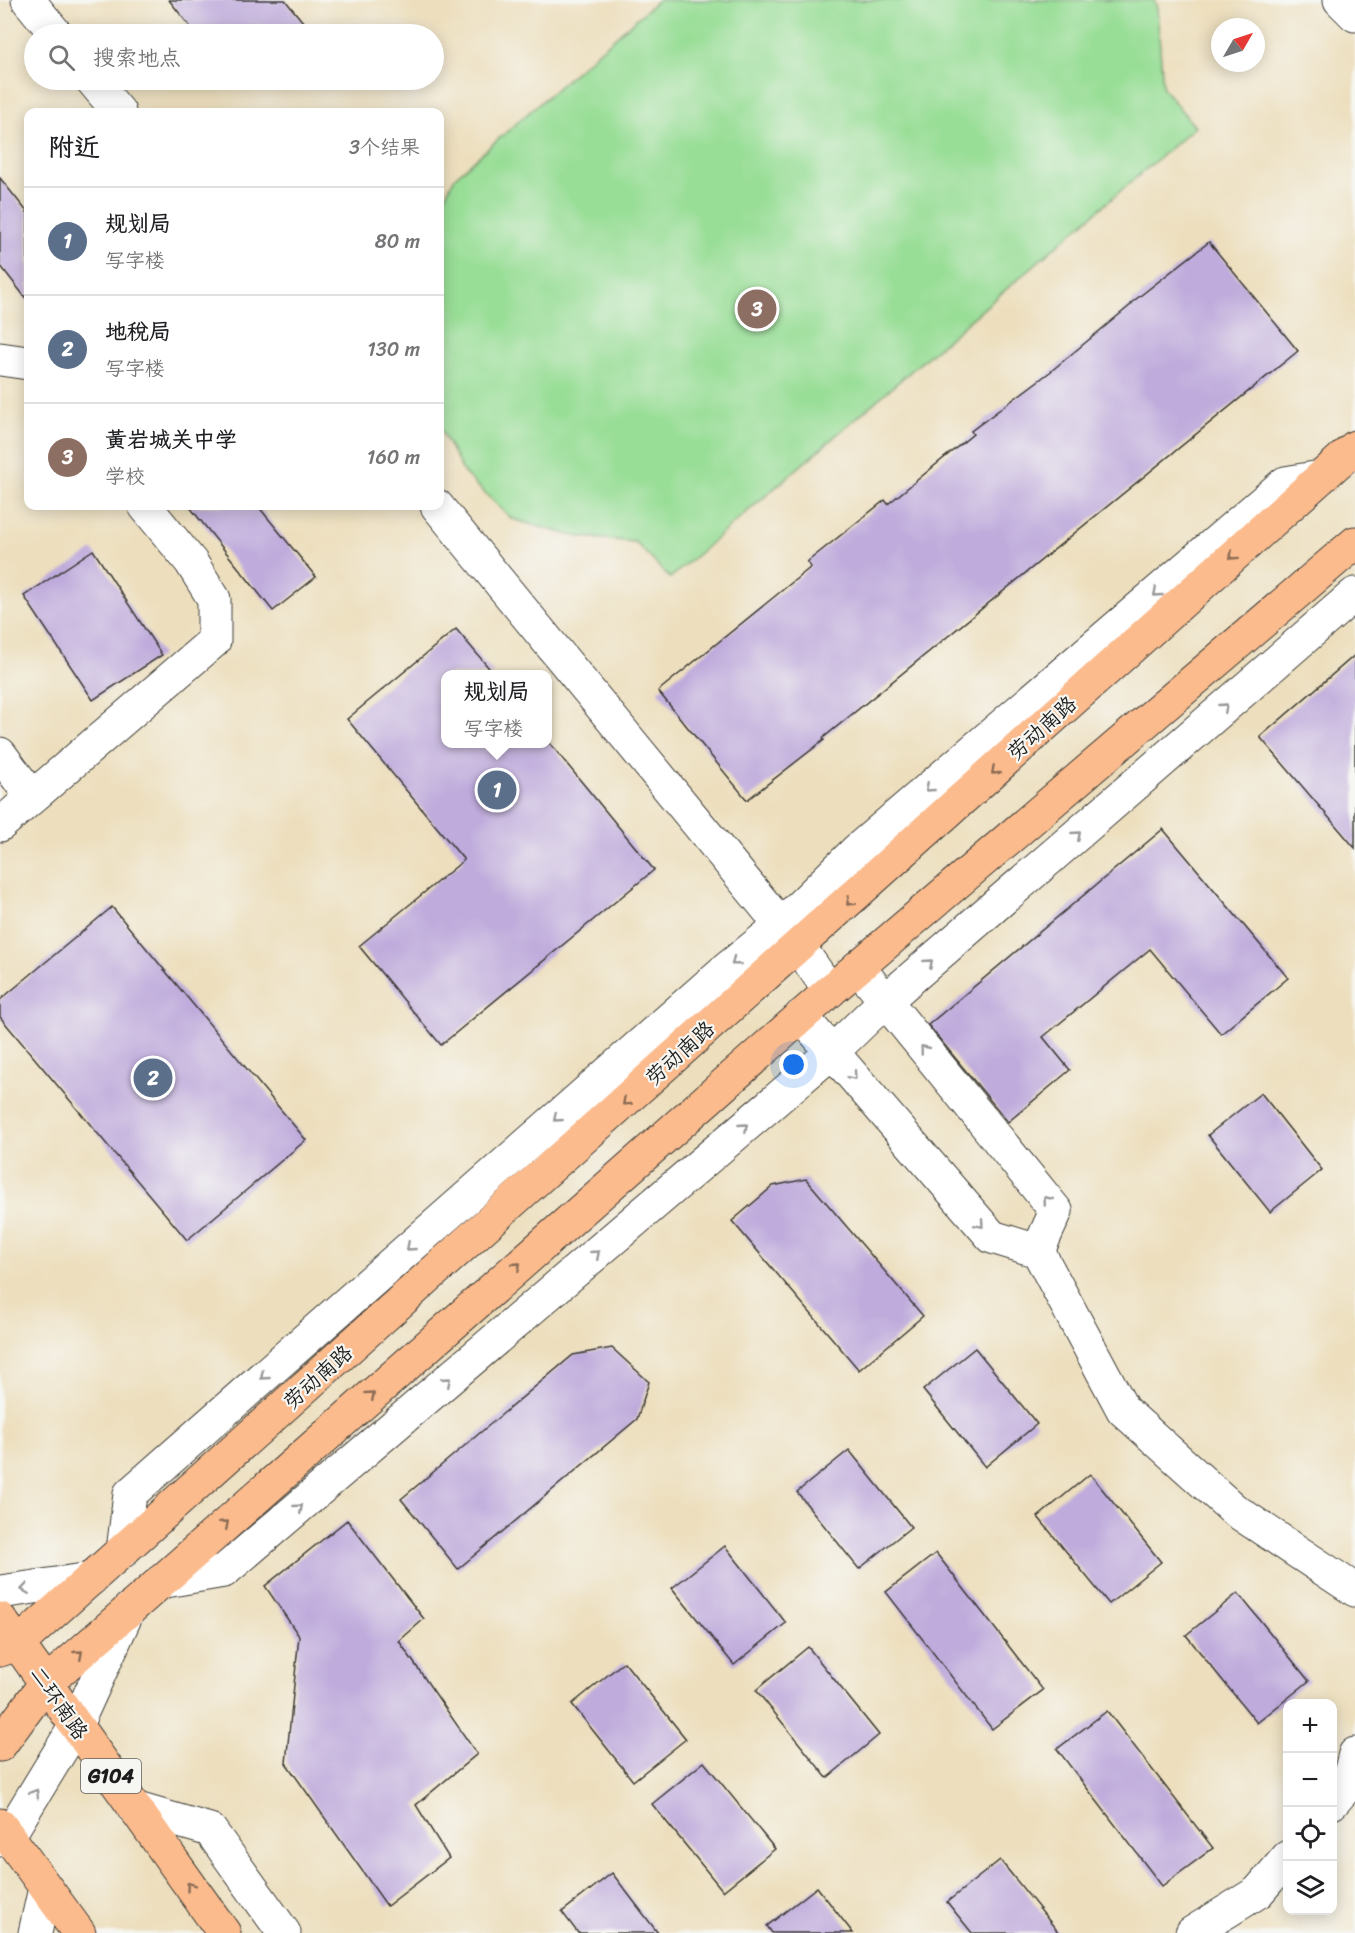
<!DOCTYPE html>
<html lang="zh">
<meta charset="utf-8">
<style>
body{margin:0;font-family:Sriracha,"LXGW WenKai TC",sans-serif;background:#f6f6f6;color:#202124}
.controls{position:absolute;right:18px;bottom:18px;display:grid;overflow:hidden;border-radius:12px;box-shadow:0 3px 15px #0003}
.controls button{width:54px;height:54px;display:grid;place-items:center;padding:0;border:0;border-bottom:2px solid #e0e0e0;background:#fff;color:#202124;font:30px sans-serif}
.compass{position:absolute;left:1211px;top:18px;width:54px;height:54px;border-radius:50%;background:#fff;box-shadow:0 3px 15px #0003;rotate:51deg}
.you{position:absolute;left:794px;top:1065px;width:21px;height:21px;margin:-15px;border:4px solid #fff;border-radius:50%;background:#1a73e8;box-shadow:0 0 0 9px #1a73e833}
.badge{display:grid;place-items:center;width:39px;height:39px;border-radius:50%;background:#d1495b;color:#fff;font-size:20px;font-weight:700}
.pin{position:absolute;translate:-50% -50%;border:3px solid #fff;box-shadow:0 2px 6px #0006}
.popup{position:absolute;left:441px;top:670px;width:111px;height:78px;box-sizing:border-box;display:grid;place-content:center;border-radius:12px;background:#fff;filter:drop-shadow(0 2px 4px #0005);font-size:20px;white-space:nowrap;color:#757577}
.popup b{font-size:22px;color:#202124}
.popup::after{content:'';position:absolute;left:50%;top:100%;margin-left:-12px;border:12px solid transparent;border-top-color:#fff}
.list{margin:0;padding:0;list-style:none}
h2{display:flex;justify-content:space-between;align-items:center;height:78px;margin:0;padding:0 24px;font-size:26px}
h2 small{font-size:20px;font-weight:400;color:#757577}
.list li{display:grid;grid-template-columns:39px 1fr auto;gap:18px;align-items:center;box-sizing:border-box;height:108px;padding:0 24px;border-top:2px solid #e0e0e0}
.list b{display:block;font-size:22px;white-space:nowrap}
.list p{margin:0;font-size:20px;white-space:nowrap;color:#757577}
.list em{font-size:20px;font-style:normal;color:#757577}
.icon{flex:none;width:33px;height:33px;fill:none;stroke:currentColor;stroke-width:2;stroke-linecap:round;stroke-linejoin:round}
.map{position:relative;flex:none;width:1355px;height:1933px;overflow:hidden}
.search{position:absolute;background:#fff;box-shadow:0 3px 15px #0003;left:24px;top:24px;width:420px;height:66px;display:flex;align-items:center;gap:15px;box-sizing:border-box;padding:0 21px;border-radius:33px;color:#757577;font-size:22px}
.panel{position:absolute;background:#fff;box-shadow:0 3px 15px #0003;left:24px;top:108px;width:420px;height:402px;border-radius:12px}
.map>svg:first-child{display:block}
</style>
<div class="map">
<svg width="1355" height="1933" viewBox="0 0 1355 1933">
<rect width="100%" height="100%" fill="#f6f6f2"/>
<filter id="ink" filterUnits="userSpaceOnUse"><feTurbulence type="fractalNoise" baseFrequency=".0167" numOctaves="2"/><feDisplacementMap in="SourceGraphic" scale="12" xChannelSelector="R" yChannelSelector="G"/><feConvolveMatrix kernelMatrix="1 2 1 2 8 2 1 2 1" color-interpolation-filters="sRGB"/></filter>
<filter id="wash" filterUnits="userSpaceOnUse"><feTurbulence type="fractalNoise" baseFrequency=".008" numOctaves="4" result="noise"/><feDisplacementMap in="SourceGraphic" scale="24" xChannelSelector="R" yChannelSelector="G"/><feGaussianBlur stdDeviation="1.35" result="paint"/><feColorMatrix in="noise" values="0 0 0 0 0 0 0 0 0 0 0 0 0 0 0 0 0 1.4 0 .05"/><feComposite in="paint" operator="in"/></filter>
<g filter="url(#wash)">
<rect width="100%" height="100%" fill="#eddfbe"/>
<path fill="#99de97" stroke="#5a7d5a" stroke-width="1.5" d="M 658,0 L 1154,0 L 1157,8 L 1163,88 L 1195,127 L 670,578 L 635,542 L 574,536 L 512,519 L 464,473 L 440,428 L 440,206 L 455,177 Z"/>
<g id="blocks">
<g fill="#bfabdc">
<path d="M 169,0 L 285,0 L 307,27 L 298,34 L 196,34 Z"/>
<path d="M 0,178 L 28,213 L 28,301 L 0,265 Z"/>
<path d="M 1209,242 L 1298,351 L 823,738 L 824,740 L 747,800 L 658,691 L 811,567 L 807,562 L 885,500 L 888,504 L 973,434 L 971,431 L 1050,372 L 1132,304 L 1131,303 Z"/>
<path d="M 189,506 L 258,506 L 316,577 L 273,611 Z"/>
<path d="M 93,550 L 162,655 L 93,700 L 24,596 Z"/>
<path d="M 456,629 L 494,674 L 446,674 L 446,744 L 548,744 L 548,741 L 654,870 L 441,1045 L 359,946 L 464,860 L 347,719 Z"/>
<path d="M 1355,655 L 1355,848 L 1260,737 Z"/>
<path d="M 1163,829 L 1288,978 L 1221,1034 L 1150,949 L 1043,1037 L 1070,1070 L 1008,1122 L 928,1025 Z"/>
<path d="M 112,907 L 306,1140 L 187,1240 L 0,1017 L 0,1000 Z"/>
<path d="M 1261,1093 L 1322,1170 L 1270,1212 L 1208,1135 Z"/>
<path d="M 806,1179 L 923,1316 L 859,1370 L 732,1221 L 773,1186 Z"/>
<path d="M 612,1348 L 649,1382 L 637,1419 L 458,1569 L 401,1499 L 573,1355 Z"/>
<path d="M 975,1348 L 1037,1424 L 985,1467 L 923,1390 Z"/>
<path d="M 849,1450 L 911,1527 L 859,1569 L 797,1492 Z"/>
<path d="M 1090,1474 L 1161,1562 L 1109,1604 L 1038,1517 Z"/>
<path d="M 347,1520 L 424,1619 L 399,1641 L 477,1754 L 416,1805 L 449,1858 L 387,1906 L 286,1763 L 299,1636 L 265,1586 Z"/>
<path d="M 725,1546 L 786,1623 L 734,1665 L 672,1588 Z"/>
<path d="M 936,1553 L 1043,1690 L 992,1729 L 886,1592 Z"/>
<path d="M 1238,1593 L 1309,1681 L 1257,1723 L 1186,1635 Z"/>
<path d="M 808,1647 L 879,1735 L 827,1778 L 756,1690 Z"/>
<path d="M 624,1662 L 686,1739 L 633,1781 L 572,1704 Z"/>
<path d="M 1107,1711 L 1213,1848 L 1162,1886 L 1057,1749 Z"/>
<path d="M 704,1762 L 775,1849 L 723,1891 L 652,1804 Z"/>
<path d="M 1000,1860 L 1059,1933 L 972,1933 L 947,1902 Z"/>
<path d="M 612,1873 L 658,1933 L 578,1933 L 562,1912 Z"/>
<path d="M 817,1887 L 853,1933 L 772,1933 L 767,1926 Z"/>
</g>
</g>
</g>
<g filter="url(#ink)">
<use href="#blocks" fill-opacity="0" stroke="#3b3934" stroke-width="1.5"/>
<g fill="none" stroke-linecap="round" stroke-linejoin="round">
<g stroke="#3b3934" stroke-width="35">
<g id="minor">
<path d="M 28,0 L 56,34"/>
<path d="M 1340,0 L 1355,15"/>
<path d="M 92,80 L 119,112"/>
<path d="M 0,359 L 28,363"/>
<path d="M 437,506 L 799,947 L 830,991"/>
<path d="M 0,754 L 32,797"/>
<path d="M 0,825 L 214,641 L 214,599 L 191,562 L 145,506"/>
<path d="M 858,967 L 1056,1211 L 1038,1251"/>
<path d="M 801,1016 L 992,1237 L 1038,1251 L 1123,1410 L 1233,1509 L 1355,1590"/>
<path d="M 123,1551 L 130,1494 L 724,971 L 781,925 L 857,850 L 1285,483 L 1321,477"/>
<path d="M 160,1582 L 224,1571 L 832,1052 L 885,1001 L 1355,594"/>
<path d="M 0,1592 L 91,1579"/>
<path d="M 1332,1803 L 1347,1786 L 1355,1754"/>
<path d="M 134,1808 L 210,1830 L 284,1933"/>
<path d="M 0,1840 L 14,1827 L 75,1727 L 129,1609"/>
<path d="M 35,1933 L 45,1888"/>
<path d="M 1192,1933 L 1258,1892 L 1288,1857"/>
</g>
</g>
<g stroke="#3b3934" stroke-width="35">
<g id="major">
<path d="M 0,1650 L 18,1644 L 1355,447"/>
<path d="M 0,1745 L 45,1684 L 830,991 L 1355,543"/>
</g>
</g>
<g stroke="#3b3934" stroke-width="35">
<g id="highway">
<path d="M 0,1619 L 224,1933"/>
<path d="M 0,1825 L 79,1933"/>
</g>
</g>
<use href="#minor" stroke="#fff" stroke-width="33"/>
<use href="#major" stroke="#fbbb8d" stroke-width="33"/>
<use href="#highway" stroke="#fbbb8d" stroke-width="33"/>
</g>
<defs><path id="oneway-chevron" d="M-2-3.5L2.5 0L-2 3.5" fill="none" stroke-width="1.6" stroke-linecap="round" stroke-linejoin="round" transform="scale(1.5)"/></defs>
<g stroke="#8c6c54">
<use href="#oneway-chevron" transform="translate(1233 556) rotate(138)"/>
<use href="#oneway-chevron" transform="translate(995 771) rotate(138)"/>
<use href="#oneway-chevron" transform="translate(850 902) rotate(138)"/>
<use href="#oneway-chevron" transform="translate(626 1102) rotate(138)"/>
<use href="#oneway-chevron" transform="translate(517 1266) rotate(-41)"/>
<use href="#oneway-chevron" transform="translate(371 1395) rotate(-41)"/>
<use href="#oneway-chevron" transform="translate(225 1524) rotate(-41)"/>
<use href="#oneway-chevron" transform="translate(79 1654) rotate(-41)"/>
<use href="#oneway-chevron" transform="translate(190 1886) rotate(-126)"/>
</g>
<g stroke="#999">
<use href="#oneway-chevron" transform="translate(1157 593) rotate(139)"/>
<use href="#oneway-chevron" transform="translate(1224 707) rotate(-41)"/>
<use href="#oneway-chevron" transform="translate(929 788) rotate(139)"/>
<use href="#oneway-chevron" transform="translate(1077 835) rotate(-41)"/>
<use href="#oneway-chevron" transform="translate(735 962) rotate(141)"/>
<use href="#oneway-chevron" transform="translate(929 963) rotate(-41)"/>
<use href="#oneway-chevron" transform="translate(924 1049) rotate(-129)"/>
<use href="#oneway-chevron" transform="translate(853 1076) rotate(49)"/>
<use href="#oneway-chevron" transform="translate(557 1118) rotate(139)"/>
<use href="#oneway-chevron" transform="translate(744 1127) rotate(-41)"/>
<use href="#oneway-chevron" transform="translate(1047 1200) rotate(-129)"/>
<use href="#oneway-chevron" transform="translate(980 1224) rotate(49)"/>
<use href="#oneway-chevron" transform="translate(410 1247) rotate(139)"/>
<use href="#oneway-chevron" transform="translate(596 1254) rotate(-41)"/>
<use href="#oneway-chevron" transform="translate(264 1376) rotate(139)"/>
<use href="#oneway-chevron" transform="translate(447 1381) rotate(-41)"/>
<use href="#oneway-chevron" transform="translate(299 1508) rotate(-41)"/>
<use href="#oneway-chevron" transform="translate(25 1589) rotate(172)"/>
<use href="#oneway-chevron" transform="translate(35 1793) rotate(-58)"/>
</g>
</g>
<g text-anchor="middle" stroke-width="4.5" stroke-linejoin="round" paint-order="stroke">
<rect fill="#f6f6f2" stroke="#5d5d5c" stroke-width="1.5" x="81" y="1759" width="60" height="34" rx="4.5"/>
<g font-size="20" font-weight="bold" fill="#1c1c1c">
<text x="111" y="1783">G104</text>
</g>
<g font-size="21" fill="#1c1c1c" stroke="#f6f6f2">
<text transform="translate(1042 728) rotate(-42)" y="7">劳动南路</text>
<text transform="translate(680 1053) rotate(-42)" y="7">劳动南路</text>
<text transform="translate(318 1377) rotate(-42)" y="7">劳动南路</text>
<text transform="translate(59 1703) rotate(55)" y="7">二环南路</text>
</g>
</g>
</svg>
<div class="controls">
<button>+</button>
<button>−</button>
<button><svg class="icon" aria-label="locate" viewBox="0 0 24 24"><circle cx="12" cy="12" r="6"/><path d="M12 2v4M12 18v4M2 12h4M18 12h4"/></svg></button>
<button><svg class="icon" aria-label="layers" viewBox="0 0 24 24"><path d="M12 4l9 5-9 5-9-5zM3 14l9 5 9-5"/></svg></button>
</div>
<svg class="compass" viewBox="-18 -18 36 36"><path d="M0-13l5 13h-10z" fill="#e53935"/><path d="M0 13l5-13h-10z" fill="#757577"/></svg>
<div class="you"></div>
<div class="pin badge" style="left:497px;top:790px;background:#5c6f8a">1</div>
<div class="popup"><b>规划局</b>写字楼</div>
<div class="pin badge" style="left:153px;top:1078px;background:#5c6f8a">2</div>
<div class="pin badge" style="left:757px;top:309px;background:#8d6e63">3</div>
<div class="search"><svg class="icon" aria-label="search" viewBox="0 0 24 24"><circle cx="10" cy="10" r="6"/><path d="M15 15l6 6"/></svg>搜索地点</div>
<section class="panel">
<h2>附近<small>3个结果</small></h2>
<ul class="list">
<li><span class="badge" style="background:#5c6f8a">1</span><div><b>规划局</b><p>写字楼</p></div><em>80 m</em></li>
<li><span class="badge" style="background:#5c6f8a">2</span><div><b>地税局</b><p>写字楼</p></div><em>130 m</em></li>
<li><span class="badge" style="background:#8d6e63">3</span><div><b>黄岩城关中学</b><p>学校</p></div><em>160 m</em></li>
</ul>
</section>
</div>
